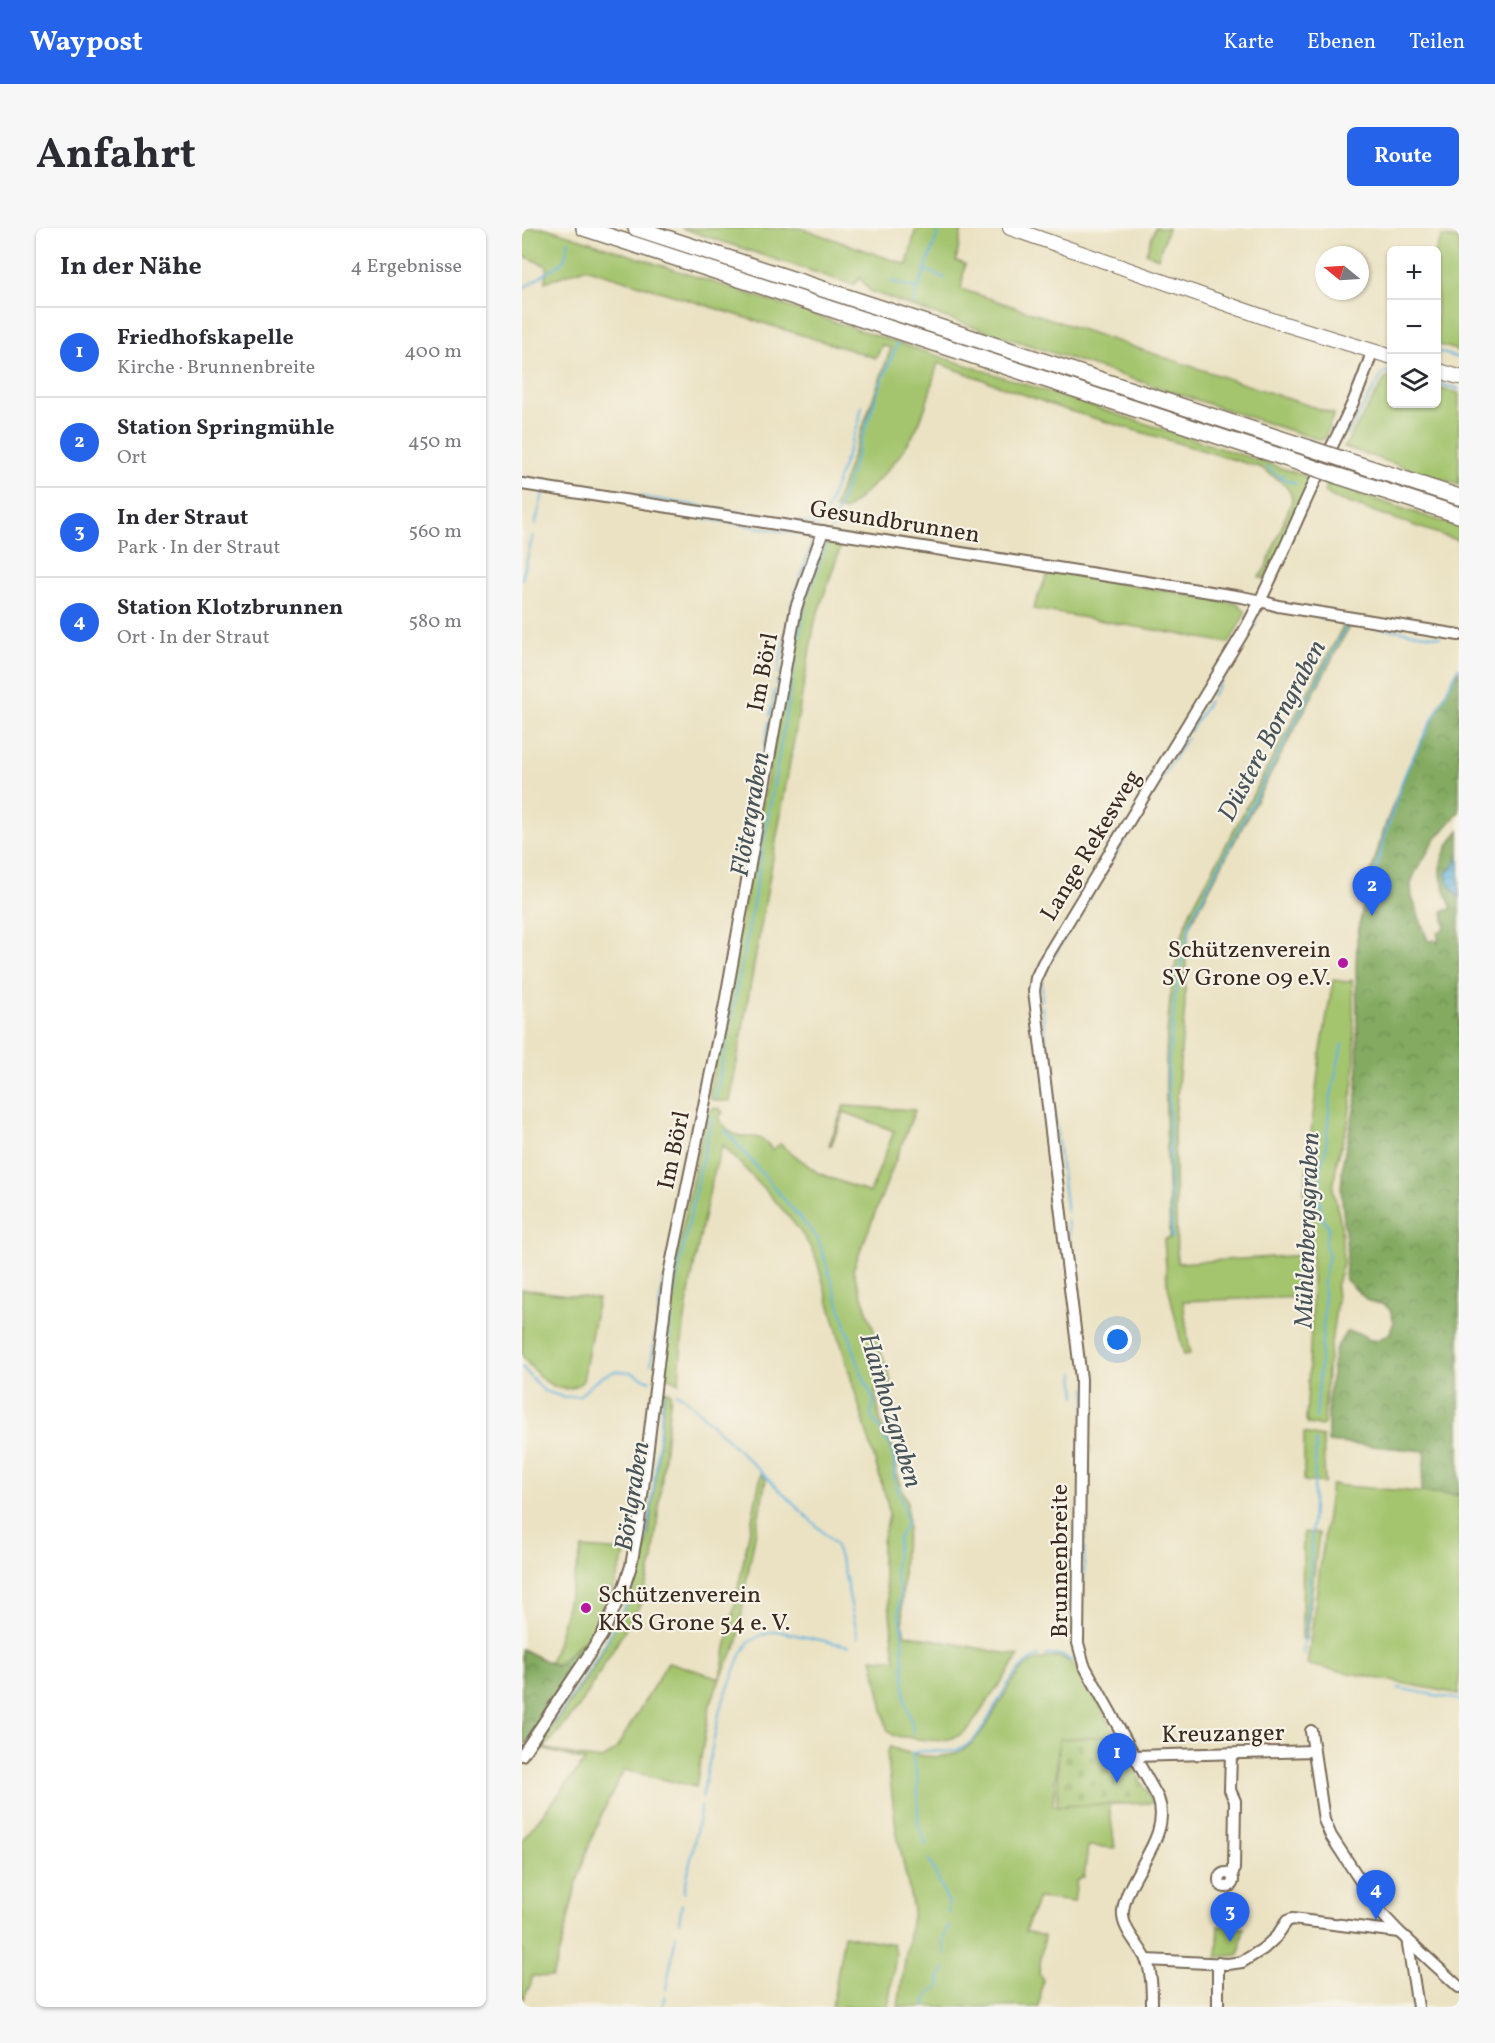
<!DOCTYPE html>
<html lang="de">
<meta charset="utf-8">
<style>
body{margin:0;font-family:Vollkorn,serif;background:#f7f7f7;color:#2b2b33}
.controls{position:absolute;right:18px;top:18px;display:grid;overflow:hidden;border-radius:9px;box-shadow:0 2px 4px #0004}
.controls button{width:54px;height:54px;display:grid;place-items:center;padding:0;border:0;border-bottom:2px solid #e1e1e2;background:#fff;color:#2b2b33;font:30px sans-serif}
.compass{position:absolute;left:793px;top:18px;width:54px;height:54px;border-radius:50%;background:#fff;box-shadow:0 2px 4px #0004;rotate:288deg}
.you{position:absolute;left:596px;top:1112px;width:21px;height:21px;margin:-15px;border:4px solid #fff;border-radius:50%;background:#1a73e8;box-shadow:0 0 0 9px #1a73e833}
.badge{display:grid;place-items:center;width:39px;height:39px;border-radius:50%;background:#2563eb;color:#fff;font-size:20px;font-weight:700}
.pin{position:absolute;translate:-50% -50px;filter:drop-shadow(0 2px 3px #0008)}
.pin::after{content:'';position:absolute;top:32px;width:21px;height:18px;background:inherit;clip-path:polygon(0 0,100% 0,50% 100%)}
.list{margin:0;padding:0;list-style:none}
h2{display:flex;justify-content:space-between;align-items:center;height:78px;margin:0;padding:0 24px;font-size:26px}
h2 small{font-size:20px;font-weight:400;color:#7c7c81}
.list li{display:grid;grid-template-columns:39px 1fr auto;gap:18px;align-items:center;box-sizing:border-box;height:90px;padding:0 24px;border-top:2px solid #e1e1e2}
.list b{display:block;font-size:22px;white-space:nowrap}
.list p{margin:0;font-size:20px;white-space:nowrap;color:#7c7c81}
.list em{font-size:20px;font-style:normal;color:#7c7c81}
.icon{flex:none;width:33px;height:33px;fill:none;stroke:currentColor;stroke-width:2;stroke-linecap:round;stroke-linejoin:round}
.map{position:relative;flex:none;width:937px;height:1779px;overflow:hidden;border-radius:9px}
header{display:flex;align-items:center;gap:36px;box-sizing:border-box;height:84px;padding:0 30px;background:#2563eb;color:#fff}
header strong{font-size:28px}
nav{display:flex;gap:33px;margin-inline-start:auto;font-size:21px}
.intro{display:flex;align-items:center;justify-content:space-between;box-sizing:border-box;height:144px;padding:0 36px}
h1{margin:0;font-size:42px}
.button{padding:15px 27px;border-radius:9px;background:#2563eb;color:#fff;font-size:21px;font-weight:700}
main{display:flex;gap:36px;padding:0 36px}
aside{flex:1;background:#fff;border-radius:9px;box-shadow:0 2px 4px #0004}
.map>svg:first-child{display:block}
</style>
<header>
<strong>Waypost</strong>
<nav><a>Karte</a><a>Ebenen</a><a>Teilen</a></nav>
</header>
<div class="intro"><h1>Anfahrt</h1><a class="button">Route</a></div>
<main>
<aside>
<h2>In der Nähe<small>4 Ergebnisse</small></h2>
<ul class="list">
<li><span class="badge">1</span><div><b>Friedhofskapelle</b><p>Kirche · Brunnenbreite</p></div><em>400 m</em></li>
<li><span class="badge">2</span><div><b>Station Springmühle</b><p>Ort</p></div><em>450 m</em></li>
<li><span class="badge">3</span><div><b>In der Straut</b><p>Park · In der Straut</p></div><em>560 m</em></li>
<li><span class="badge">4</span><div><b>Station Klotzbrunnen</b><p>Ort · In der Straut</p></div><em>580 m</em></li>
</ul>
</aside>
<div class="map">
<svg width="937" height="1779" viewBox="0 0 937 1779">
<defs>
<pattern id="forest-crowns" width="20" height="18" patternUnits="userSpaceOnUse" patternTransform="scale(1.5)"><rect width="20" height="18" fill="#83aa61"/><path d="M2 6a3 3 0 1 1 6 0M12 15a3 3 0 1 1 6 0" fill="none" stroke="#6c8b4f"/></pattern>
<pattern id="cemetery-stones" width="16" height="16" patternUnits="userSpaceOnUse" patternTransform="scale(1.5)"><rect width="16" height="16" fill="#a4c56e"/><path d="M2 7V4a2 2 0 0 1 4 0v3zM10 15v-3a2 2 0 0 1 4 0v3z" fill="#8ea95f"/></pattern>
<pattern id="park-tufts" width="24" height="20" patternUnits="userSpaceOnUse" patternTransform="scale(1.5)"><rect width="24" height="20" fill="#a4c56e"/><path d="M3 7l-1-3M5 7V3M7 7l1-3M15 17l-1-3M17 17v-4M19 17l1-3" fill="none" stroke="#8ea95f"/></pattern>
<pattern id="water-rules" width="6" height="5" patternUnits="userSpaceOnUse" patternTransform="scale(1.5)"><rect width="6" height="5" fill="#63b4de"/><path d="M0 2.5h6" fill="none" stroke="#5393b3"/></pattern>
</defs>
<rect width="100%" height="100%" fill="#f7f3e8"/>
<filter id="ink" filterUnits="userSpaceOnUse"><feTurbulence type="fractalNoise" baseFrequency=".0167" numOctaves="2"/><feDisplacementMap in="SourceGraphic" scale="12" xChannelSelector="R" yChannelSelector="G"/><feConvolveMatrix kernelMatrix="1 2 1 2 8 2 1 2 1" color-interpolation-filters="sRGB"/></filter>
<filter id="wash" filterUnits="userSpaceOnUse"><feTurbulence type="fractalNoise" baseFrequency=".008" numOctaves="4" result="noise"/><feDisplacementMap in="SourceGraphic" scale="24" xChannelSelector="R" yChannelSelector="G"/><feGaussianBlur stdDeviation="1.35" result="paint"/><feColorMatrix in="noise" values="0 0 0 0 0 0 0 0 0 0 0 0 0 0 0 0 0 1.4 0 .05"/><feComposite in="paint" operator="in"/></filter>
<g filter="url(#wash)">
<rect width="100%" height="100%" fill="#ebe2c3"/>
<g fill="#a4c56e" stroke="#707846" stroke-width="1.5">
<path d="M 0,0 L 24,0 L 71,15 L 790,250 L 755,329 L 742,351 L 737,349 L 743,341 L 770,273 C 770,257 752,250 740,240 L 541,181 L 416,135 C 411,150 408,166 403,180 C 389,223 356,254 323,283 L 312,280 L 369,120 L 360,117 L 354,130 L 63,40 L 23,54 L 25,38 L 0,27 Z"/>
<path d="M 159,0 L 279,0 L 385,37 L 394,0 L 440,0 L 434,33 L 443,36 L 439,61 L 812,186 L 802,212 L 788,209 L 406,84 L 348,63 L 338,50 L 331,57 Z"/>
<path d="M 633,0 L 646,0 L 636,30 L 624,25 Z"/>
<path d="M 920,9 L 937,11 L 937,123 L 915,116 L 914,22 Z"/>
<path d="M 867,148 L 869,148 L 870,176 L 914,176 L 915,160 L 937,165 L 937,257 L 822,219 L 863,151 Z"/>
<path d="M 806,256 L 937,299 L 937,313 L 812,270 L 802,263 Z"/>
<path d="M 301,312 L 320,315 L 293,393 L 208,873 L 196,873 L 189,871 L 187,866 L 278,374 Z"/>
<path d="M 534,343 L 716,376 L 723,383 L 723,386 L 707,415 L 511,381 L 526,345 Z"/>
<path d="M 822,397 L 827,399 L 668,697 L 664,723 L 663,777 L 652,903 L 655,1035 L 783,1027 L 784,1069 L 661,1073 L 668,1126 L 662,1127 L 645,1054 L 642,1011 L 648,1010 C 646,910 632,779 668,684 Z"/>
<path d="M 811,752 L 826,754 L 830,752 L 833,829 L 832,852 L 826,894 L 815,933 L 811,962 L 819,995 L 821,1035 L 814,1059 L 815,1072 L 805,1145 L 802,1196 L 799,1198 L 786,1196 L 784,1192 L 790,1083 L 790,1024 L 782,964 L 798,828 Z"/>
<path d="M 322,878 L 393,882 L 331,1042 L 372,1161 L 353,1162 L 359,1197 L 368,1213 L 374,1228 L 375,1249 L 385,1273 L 386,1302 L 382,1321 L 380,1378 L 382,1406 L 497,1428 L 448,1499 C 426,1522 398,1509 372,1508 L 365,1501 L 350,1430 L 373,1432 L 367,1375 L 360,1336 L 360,1313 L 367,1288 L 365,1274 L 294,1030 C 276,991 230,950 201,917 C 191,941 187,968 181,994 C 170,1047 159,1100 157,1155 L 137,1145 L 141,1096 L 183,889 L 191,880 L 198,881 L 201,885 L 196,890 C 200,894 205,902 210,905 C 225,914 238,901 250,922 L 258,916 L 296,945 L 348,965 L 372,903 L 322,884 L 309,918 L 307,917 Z"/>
<path d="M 0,1061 L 76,1071 L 61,1153 C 44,1170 23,1156 11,1141 C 7,1136 1,1131 0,1126 C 0,1110 0,1078 0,1061 Z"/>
<path d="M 143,1162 L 149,1165 L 131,1332 L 119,1375 L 57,1479 L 32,1509 L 21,1520 C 35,1523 65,1532 78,1531 C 85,1530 89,1525 94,1521 L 146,1434 L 198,1450 L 239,1246 L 244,1251 L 224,1355 L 216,1413 L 198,1451 L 188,1477 L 174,1559 L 102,1542 C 83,1577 64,1620 54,1658 C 46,1689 40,1719 30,1749 L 10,1748 L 9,1756 L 0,1772 L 0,1612 L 63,1533 L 20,1521 L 4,1537 L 69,1444 L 108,1368 L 126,1312 Z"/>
<path d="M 782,1205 L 801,1209 L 803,1255 L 782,1253 Z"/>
<path d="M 809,1257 L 937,1267 L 937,1466 L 785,1437 Z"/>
<path d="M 781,1304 L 797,1306 L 784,1411 L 780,1411 Z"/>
<path d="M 60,1320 L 104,1323 L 90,1365 L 72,1403 L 34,1438 L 28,1435 L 36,1413 Z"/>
<path d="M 536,1429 C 558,1430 584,1489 594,1508 L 537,1511 L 531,1578 L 587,1576 L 593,1620 L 566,1618 L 562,1649 L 555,1653 L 552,1674 L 516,1670 L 503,1703 L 522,1708 L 517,1745 L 521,1752 L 517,1779 L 376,1779 L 391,1681 L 374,1601 L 365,1525 L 368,1519 C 394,1529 429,1536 451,1514 C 464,1501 473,1482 482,1467 C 488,1457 495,1444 505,1437 C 514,1431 525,1430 536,1429 Z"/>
<path d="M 322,1707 L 371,1716 L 374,1726 L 366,1779 L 310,1779 Z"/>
</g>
<g fill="url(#forest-crowns)" stroke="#5f6a40" stroke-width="1.5">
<path d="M 937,439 L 937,584 L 912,613 L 892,647 L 889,656 L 890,669 L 906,713 L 912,712 L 916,715 L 916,705 L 923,699 L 921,683 L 930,681 C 916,644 911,636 937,602 L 937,1267 L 899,1264 L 903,1223 L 806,1214 L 806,1174 L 813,1122 L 824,1104 L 838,1105 L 848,1112 L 855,1112 L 867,1106 L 872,1094 L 868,1082 L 863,1077 L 846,1073 L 823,1051 L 825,1023 L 819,961 L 821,933 L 834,873 L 836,845 L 834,738 L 835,711 L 844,661 L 864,595 L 886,539 Z"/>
<path d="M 72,1403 L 77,1405 L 0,1520 L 0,1421 L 34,1438 Z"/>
</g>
<path fill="url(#cemetery-stones)" stroke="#707846" stroke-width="1.5" d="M 594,1508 L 631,1575 L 535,1578 L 537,1511 Z"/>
<path fill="url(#park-tufts)" stroke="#707846" stroke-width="1.5" d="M 697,1698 L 722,1700 L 717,1727 L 695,1729 Z"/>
<path fill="url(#water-rules)" stroke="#4f6f7e" stroke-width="1.5" d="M 937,627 L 937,670 L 926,655 L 924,645 L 932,638 Z"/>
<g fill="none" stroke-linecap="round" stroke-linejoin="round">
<g stroke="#63b4de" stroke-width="2">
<path d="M 403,42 L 423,50"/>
<path d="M 369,53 L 395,61"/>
<path d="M 0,61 L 42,33 L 47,13"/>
<path d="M 390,77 L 418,0"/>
<path d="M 914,123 L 937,130"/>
<path d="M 914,155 L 937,161"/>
<path d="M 825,207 L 860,147 L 863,144 L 870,144"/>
<path d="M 745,239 L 759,250"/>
<path d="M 761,246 L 759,250 L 774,256"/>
<path d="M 0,250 L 25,254"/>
<path d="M 39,256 L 296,297"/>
<path d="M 304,284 L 337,194 L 340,178"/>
<path d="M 149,285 L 289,308 L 290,316 L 269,378"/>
<path d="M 13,297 L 21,266 L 18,263"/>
<path d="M 310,301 L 358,157 L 376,115"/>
<path d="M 0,351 L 11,307"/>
<path d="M 797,390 L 826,395"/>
<path d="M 711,433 L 735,394"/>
<path d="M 256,446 L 268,384"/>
<path d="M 254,457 L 255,451"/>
<path d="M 690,468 L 708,438"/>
<path d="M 248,488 L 253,462"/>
<path d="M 668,504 L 687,473"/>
<path d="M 240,534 L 247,494"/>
<path d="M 233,574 L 240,538"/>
<path d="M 621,582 L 665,509"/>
<path d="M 227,611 L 232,579"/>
<path d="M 219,655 L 226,619"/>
<path d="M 217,668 L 218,660"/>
<path d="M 845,678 L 862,610 L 879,556 L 886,539 L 937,439"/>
<path d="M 550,698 L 616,590"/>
<path d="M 662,724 L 669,691 L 826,395 L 918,409"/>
<path d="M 524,741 L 546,705"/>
<path d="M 520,773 L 520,749"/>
<path d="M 520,778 L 529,858"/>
<path d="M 530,866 L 545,985"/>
<path d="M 193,871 L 226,704 L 283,377 L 306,311"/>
<path d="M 203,902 L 296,1011 L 339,1144 L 352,1173 L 349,1188 L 359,1202 L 361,1209 L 367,1215 L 372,1232 L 372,1251 L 379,1270 L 385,1294 L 376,1311 L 373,1343 L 378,1364 L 377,1385 L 380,1398 L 383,1473 L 390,1495 L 391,1507"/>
<path d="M 545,991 L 552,1043"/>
<path d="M 650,1010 L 646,839 L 653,768 L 661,730"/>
<path d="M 552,1049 L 558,1098"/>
<path d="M 559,1103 L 561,1124"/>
<path d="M 129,1136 L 141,1052"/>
<path d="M 0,1139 L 22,1163 L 42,1169 L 57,1168 L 77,1150 L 93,1143 L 109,1144 L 128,1153"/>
<path d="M 552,1145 L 554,1168"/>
<path d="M 143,1148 L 151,1068 L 190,887"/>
<path d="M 154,1165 L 162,1169 L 313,1316 L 322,1342 L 336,1410"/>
<path d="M 794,1190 L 802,1087 L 802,1049 L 807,1027 L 803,1017 L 807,998 L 801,992 L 798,975 L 799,936 L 803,925 L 808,873 L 820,816"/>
<path d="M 564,1235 L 564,1160"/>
<path d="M 563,1313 L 564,1241"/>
<path d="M 562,1353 L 562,1318"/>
<path d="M 524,1427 L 539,1427 L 551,1433"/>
<path d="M 781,1428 L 787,1365 L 794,1213"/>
<path d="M 876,1460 L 937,1472"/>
<path d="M 6,1531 C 42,1477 83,1427 107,1367 C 132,1303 134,1228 142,1160"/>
<path d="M 180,1570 L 198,1481 L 219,1427 L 226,1415 L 239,1407 L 255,1403 L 327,1418"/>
<path d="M 404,1617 L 396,1595 L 396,1554 L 390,1525 C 406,1519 424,1528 440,1520 C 471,1504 479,1442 517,1428"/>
<path d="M 407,1631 L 427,1676 L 426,1685"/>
<path d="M 162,1665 L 179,1579"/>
<path d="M 157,1694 L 160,1676"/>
<path d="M 423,1726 L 420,1713 L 427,1698"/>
<path d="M 144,1761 L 154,1707"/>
<path d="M 140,1779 L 143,1767"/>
<path d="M 402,1779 L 407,1766 L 419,1757 L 417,1750 L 424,1740"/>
</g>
</g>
</g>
<g filter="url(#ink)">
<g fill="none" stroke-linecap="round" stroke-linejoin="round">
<g stroke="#796a58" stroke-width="14">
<g id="minor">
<path d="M 0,256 L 720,369 L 739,373 L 756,378 L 937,407"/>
<path d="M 789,1503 L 802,1592 L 809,1608 L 860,1686 L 877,1704 L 937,1759"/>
<path d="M 709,1526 L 708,1562 L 713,1573 L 712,1641 L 710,1647"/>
<path d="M 0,1527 L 80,1407 L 102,1359 L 109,1338 L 117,1293 L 147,1046 L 202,781 L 274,380 L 301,303"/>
<path d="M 611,1528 L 792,1523"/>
<circle cx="704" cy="1652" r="7"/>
<path d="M 885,1710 L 896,1779"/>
<path d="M 624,1732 L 706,1736 L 720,1734 L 741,1721 L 754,1709 L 765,1693 L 770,1691 L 877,1704"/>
<path d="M 696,1735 L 696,1779"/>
<path d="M 630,1779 C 630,1764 630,1747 625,1733 C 618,1717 599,1701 601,1683 C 605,1646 651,1609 636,1570 L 562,1437 L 556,1415 L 559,1151 L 512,763 L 514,750 L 521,735 L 725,398 C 751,351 770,301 793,253 C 813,210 837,169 850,123"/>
</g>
</g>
<g stroke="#796a58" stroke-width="16">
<g id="major">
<path d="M 488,0 L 756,94 L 870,129"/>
<path d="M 914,142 L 937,149"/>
</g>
</g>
<g stroke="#796a58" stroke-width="18">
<g id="highway">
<path d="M 62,0 L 781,236"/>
<path d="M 114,0 L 787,220"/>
<path d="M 823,232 L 937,269"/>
<path d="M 816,248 L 937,287"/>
</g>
</g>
<use href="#minor" stroke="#fff" stroke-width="10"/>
<use href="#major" stroke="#fff" stroke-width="14"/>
<use href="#highway" stroke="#fff" stroke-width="15"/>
<g stroke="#796a58" stroke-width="18" stroke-linecap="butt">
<g id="highway-bridge">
<path d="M 787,220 L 823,232"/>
<path d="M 781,236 L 816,248"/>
</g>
</g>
<use href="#highway-bridge" stroke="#fff" stroke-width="15"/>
</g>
</g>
<g fill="#b5179e" stroke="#f7f3e8" stroke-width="2">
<circle cx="821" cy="735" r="6"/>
<circle cx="64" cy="1380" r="6"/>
</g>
<g text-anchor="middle" stroke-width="4.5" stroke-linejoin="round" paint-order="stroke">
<g font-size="24" fill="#3b2a1e" stroke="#f7f3e8">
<text transform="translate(373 293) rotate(9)" y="8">Gesundbrunnen</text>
<text transform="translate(240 444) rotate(-79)" y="8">Im Börl</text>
<text transform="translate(568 617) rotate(-59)" y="8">Lange Rekesweg</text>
<text transform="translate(151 922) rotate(-78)" y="8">Im Börl</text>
<text transform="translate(537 1333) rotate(-90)" y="8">Brunnenbreite</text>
<text transform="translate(701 1505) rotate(-1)" y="8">Kreuzanger</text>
</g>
<g font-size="24" fill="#3b2a1e" stroke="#f7f3e8" text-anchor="end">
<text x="809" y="729">Schützenverein<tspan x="809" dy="28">SV Grone 09 e.V.</tspan></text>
<text x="76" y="1374" text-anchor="start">Schützenverein<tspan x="76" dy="28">KKS Grone 54 e. V.</tspan></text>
</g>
<g font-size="26" font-style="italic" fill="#475358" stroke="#f7f3e8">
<text transform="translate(749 502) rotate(-62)" y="9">Düstere Borngraben</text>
<text transform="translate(227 586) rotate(-80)" y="9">Flötergraben</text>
<text transform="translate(784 1002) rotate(-88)" y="9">Mühlenbergsgraben</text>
<text transform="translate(370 1182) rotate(73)" y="9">Hainholzgraben</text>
<text transform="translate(109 1268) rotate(-81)" y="9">Börlgraben</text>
</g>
</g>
</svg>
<div class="controls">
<button>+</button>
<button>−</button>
<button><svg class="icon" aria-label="layers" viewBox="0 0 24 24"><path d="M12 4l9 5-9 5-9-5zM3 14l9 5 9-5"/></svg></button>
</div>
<svg class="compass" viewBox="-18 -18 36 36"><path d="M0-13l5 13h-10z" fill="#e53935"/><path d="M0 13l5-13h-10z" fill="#7c7c81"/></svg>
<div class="you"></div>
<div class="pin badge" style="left:595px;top:1555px">1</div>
<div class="pin badge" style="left:850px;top:688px">2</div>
<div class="pin badge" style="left:708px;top:1714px">3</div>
<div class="pin badge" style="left:854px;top:1692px">4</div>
</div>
</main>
